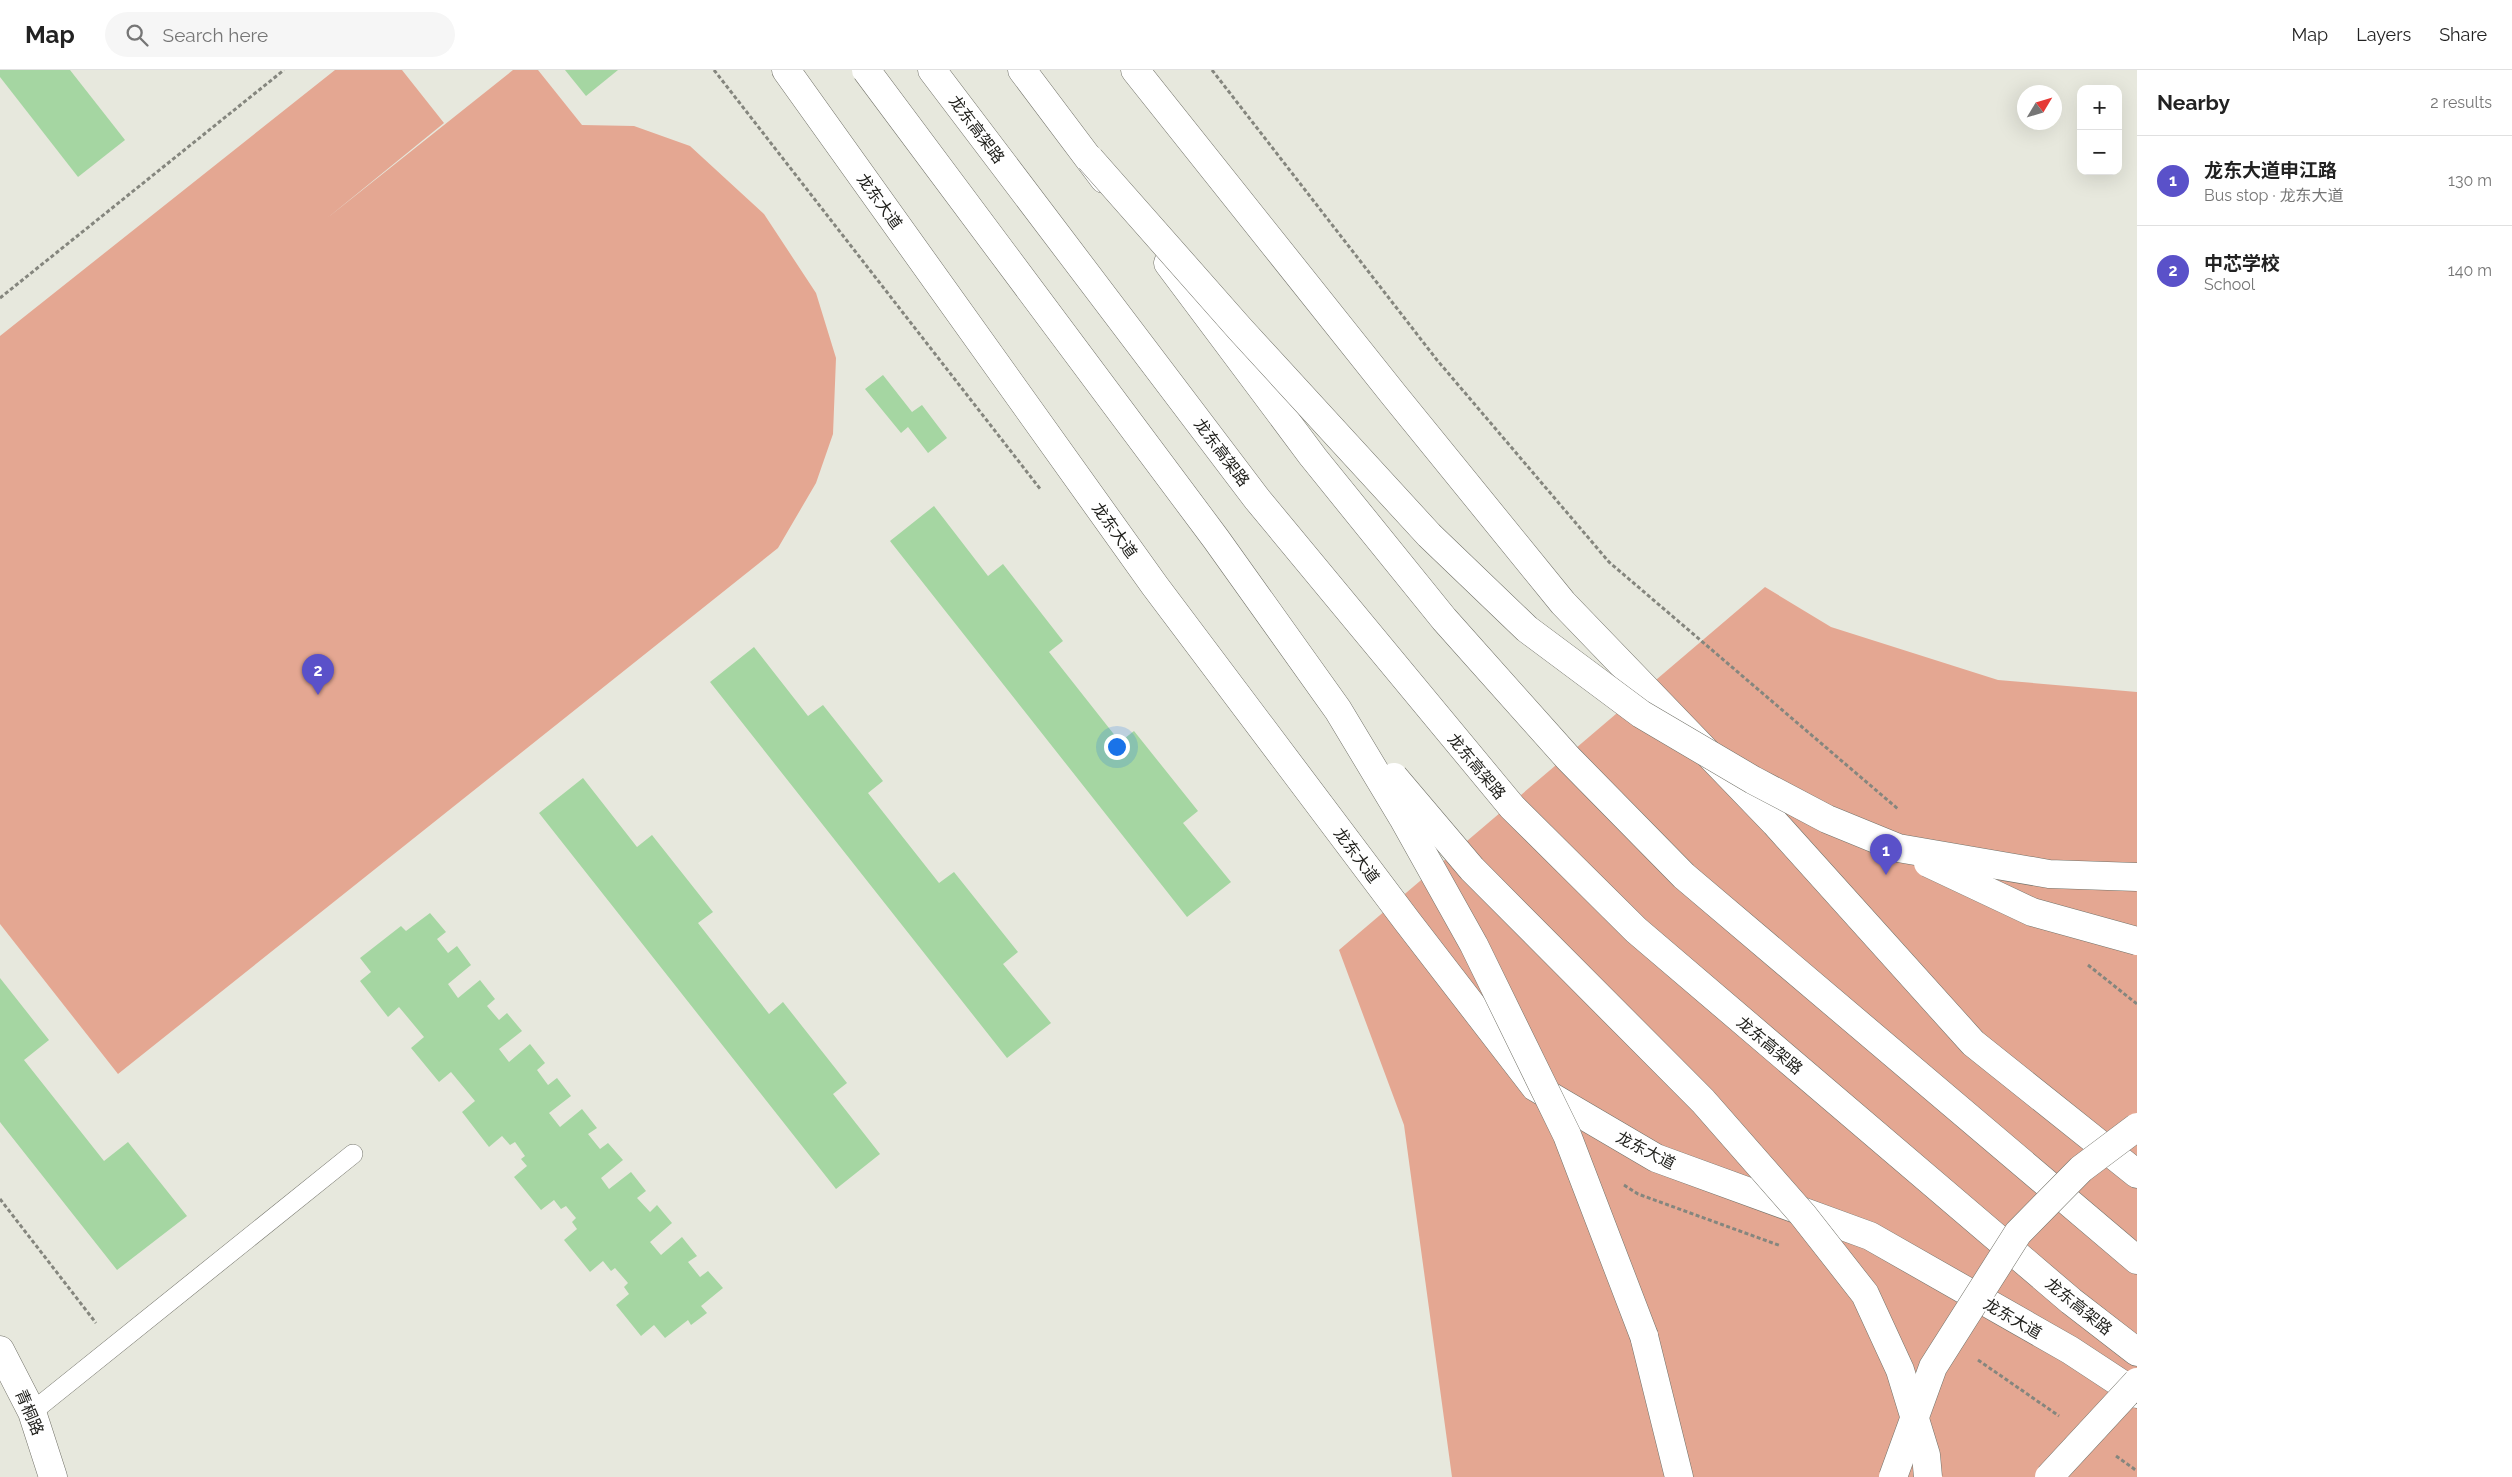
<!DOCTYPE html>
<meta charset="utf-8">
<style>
body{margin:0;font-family:Raleway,"Noto Sans SC",sans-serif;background:#f6f6f6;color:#222}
.controls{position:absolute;right:15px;top:15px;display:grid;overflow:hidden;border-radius:10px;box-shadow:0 5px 20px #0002}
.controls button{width:45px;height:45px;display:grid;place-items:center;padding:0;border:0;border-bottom:1px solid #e0e0e0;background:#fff;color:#222;font:25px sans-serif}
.compass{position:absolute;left:2017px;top:15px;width:45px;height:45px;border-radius:50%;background:#fff;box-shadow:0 5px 20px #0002;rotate:52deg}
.you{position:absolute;left:1116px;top:676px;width:18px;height:18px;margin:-12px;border:4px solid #fff;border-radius:50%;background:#1a73e8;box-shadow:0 0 0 8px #1a73e833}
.badge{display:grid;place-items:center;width:32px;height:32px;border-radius:50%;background:#5a51c9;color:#fff;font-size:16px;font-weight:700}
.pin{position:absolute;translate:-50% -41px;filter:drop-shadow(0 1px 2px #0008)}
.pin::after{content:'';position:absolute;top:26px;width:18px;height:15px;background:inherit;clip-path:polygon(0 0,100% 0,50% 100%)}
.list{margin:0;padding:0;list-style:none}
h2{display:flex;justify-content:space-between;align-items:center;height:65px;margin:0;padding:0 20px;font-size:21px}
h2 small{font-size:16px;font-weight:400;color:#767676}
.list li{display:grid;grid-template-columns:32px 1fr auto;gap:15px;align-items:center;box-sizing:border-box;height:90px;padding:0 20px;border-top:1px solid #e0e0e0}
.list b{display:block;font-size:19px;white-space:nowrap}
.list p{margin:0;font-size:16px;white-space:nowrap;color:#767676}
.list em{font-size:16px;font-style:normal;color:#767676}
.icon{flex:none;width:28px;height:28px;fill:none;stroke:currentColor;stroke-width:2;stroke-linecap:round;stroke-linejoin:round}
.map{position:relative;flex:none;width:2137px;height:1407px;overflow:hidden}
header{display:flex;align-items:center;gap:30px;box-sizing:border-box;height:70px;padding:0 25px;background:#fff;border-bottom:1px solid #e0e0e0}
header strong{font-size:24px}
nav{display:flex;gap:28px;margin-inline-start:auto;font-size:18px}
.search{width:350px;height:45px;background:#f6f6f6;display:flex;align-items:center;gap:12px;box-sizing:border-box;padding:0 18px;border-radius:28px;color:#767676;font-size:19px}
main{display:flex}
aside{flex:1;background:#fff}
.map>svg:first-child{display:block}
</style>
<header>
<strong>Map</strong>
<div class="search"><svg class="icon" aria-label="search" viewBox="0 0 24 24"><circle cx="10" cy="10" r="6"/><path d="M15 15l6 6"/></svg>Search here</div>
<nav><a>Map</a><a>Layers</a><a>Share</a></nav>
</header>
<main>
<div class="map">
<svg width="2137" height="1407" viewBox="0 0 2137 1407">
<rect width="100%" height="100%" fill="#e7e8dd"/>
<g fill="#e4a792">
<path d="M 335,0 L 402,0 L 444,53 L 326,149 L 513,0 L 538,0 L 582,55 L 634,56 L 690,76 L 764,144 L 816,223 L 836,288 L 833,364 L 816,413 L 778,478 L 118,1004 L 0,854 L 0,266 Z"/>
<path d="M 1765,517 L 1831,557 L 1998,610 L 2137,622 L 2137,1407 L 1452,1407 L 1404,1055 L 1339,880 Z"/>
</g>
<g fill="#a5d6a2">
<path d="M 0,0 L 70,0 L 125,70 L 78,107 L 0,7 Z"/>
<path d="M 565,0 L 618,0 L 586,26 Z"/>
<path d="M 883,305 L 912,342 L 922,335 L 947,368 L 928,383 L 908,357 L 901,363 L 865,319 Z"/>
<path d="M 934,436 L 988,506 L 1003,494 L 1063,571 L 1049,582 L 1120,672 L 1134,661 L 1198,741 L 1183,753 L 1231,812 L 1187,847 L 890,471 Z"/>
<path d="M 754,577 L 808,646 L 823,635 L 883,711 L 868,723 L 939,813 L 954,802 L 1018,882 L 1003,894 L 1051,953 L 1007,988 L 710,612 Z"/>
<path d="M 583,708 L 637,777 L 652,765 L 713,842 L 698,853 L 769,944 L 783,932 L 847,1013 L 833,1024 L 880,1084 L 836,1119 L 539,743 Z"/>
<path d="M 430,843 L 446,862 L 437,869 L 448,883 L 457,876 L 471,895 L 448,914 L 458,928 L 480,910 L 495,929 L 487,936 L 499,950 L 507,943 L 522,961 L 499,979 L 509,992 L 530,974 L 545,993 L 537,1000 L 548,1015 L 557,1008 L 571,1026 L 549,1043 L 560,1057 L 582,1039 L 597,1058 L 588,1064 L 600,1079 L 608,1073 L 623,1090 L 601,1108 L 609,1119 L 631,1102 L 646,1121 L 637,1128 L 650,1142 L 657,1135 L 672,1153 L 650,1172 L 661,1185 L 682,1167 L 697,1186 L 688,1192 L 700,1207 L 708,1201 L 723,1218 L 701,1236 L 707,1243 L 691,1255 L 688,1250 L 665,1268 L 654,1255 L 641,1266 L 616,1235 L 629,1224 L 624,1217 L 628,1213 L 615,1198 L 611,1201 L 603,1191 L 590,1202 L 564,1170 L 577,1159 L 572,1152 L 576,1148 L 566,1136 L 561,1139 L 554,1130 L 541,1140 L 514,1107 L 527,1096 L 521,1089 L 525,1086 L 515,1072 L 510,1075 L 502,1066 L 489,1077 L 462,1042 L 475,1031 L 451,1002 L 439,1012 L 411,978 L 424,967 L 399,937 L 388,947 L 360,911 L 371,902 L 360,888 L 401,856 L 406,861 Z"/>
<path d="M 0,908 L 49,970 L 24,990 L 104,1091 L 128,1072 L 187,1146 L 117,1200 L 0,1052 Z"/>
</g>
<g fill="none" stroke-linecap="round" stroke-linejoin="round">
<g stroke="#727269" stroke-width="20">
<path id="lane" d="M 32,1342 L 353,1084"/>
</g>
<g stroke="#727269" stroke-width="29">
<path id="street" d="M 0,1280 L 32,1342 L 53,1407"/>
</g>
<g stroke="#727269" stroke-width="29">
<g id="primary">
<path d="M 786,0 L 1155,516 L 1407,851 L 1535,1017 L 1656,1088 L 1870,1166 L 2070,1280 L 2137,1324"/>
<path d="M 1135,0 L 1394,325 L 1563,533 L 1775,753 L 1973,973 L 2137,1104"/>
</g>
</g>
<g stroke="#727269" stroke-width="29">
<g id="highway">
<path d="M 932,0 L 1257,429 L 1512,737 L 1636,860 L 2071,1231 L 2137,1282"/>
<path d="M 1022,0 L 1104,109"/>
<path d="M 1168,193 L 1313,387 L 1444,549 L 1568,688 L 1684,806 L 2137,1190"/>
<path d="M 1644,1266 L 1679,1407"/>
</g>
</g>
<g stroke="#85867e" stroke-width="3" stroke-dasharray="4 2.5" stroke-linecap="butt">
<path d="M 714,0 L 1041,420"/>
<path d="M 1212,0 L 1437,290 L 1609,492 L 1898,739"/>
<path d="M 0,228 L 284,0"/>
<path d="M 2088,895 L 2137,934"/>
<path d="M 1624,1115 L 1638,1124 L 1781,1176"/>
<path d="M 0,1129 L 96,1253"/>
<path d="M 1978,1290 L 2059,1346"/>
<path d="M 2116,1386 L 2137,1401"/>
</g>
<use href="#lane" stroke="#fff" stroke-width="19"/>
<use href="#street" stroke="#fff" stroke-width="28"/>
<use href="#primary" stroke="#fff" stroke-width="28"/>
<use href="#highway" stroke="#fff" stroke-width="28"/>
<g stroke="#727269" stroke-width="29" stroke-linecap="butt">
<g id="highway-bridge">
<path d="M 866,0 L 1216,469 L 1338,640 L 1403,748 L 1474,875 L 1567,1065 L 1644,1266"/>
<path d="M 1090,89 L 1240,259 L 1429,465 L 1527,559 L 1641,644 L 1753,710 L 1827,749 L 1898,778 L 2049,804 L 2137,807"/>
<path d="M 1394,707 L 1472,799 L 1703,1031 L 1803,1145 L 1865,1224 L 1900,1300 L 1926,1385 L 1928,1407"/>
<path d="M 1928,793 L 2032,842 L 2137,871"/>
<path d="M 1893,1407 L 1933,1297 L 2018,1163 L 2081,1099 L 2137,1057"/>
<path d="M 2049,1407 L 2137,1312"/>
</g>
</g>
<use href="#highway-bridge" stroke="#fff" stroke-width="28"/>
</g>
<g text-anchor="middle" stroke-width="4" stroke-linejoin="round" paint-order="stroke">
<g font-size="16" fill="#21211d" stroke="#fff">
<text transform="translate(977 59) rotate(53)" y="6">龙东高架路</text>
<text transform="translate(880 131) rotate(54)" y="6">龙东大道</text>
<text transform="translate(1222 382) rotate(53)" y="6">龙东高架路</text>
<text transform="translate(1115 460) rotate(54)" y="6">龙东大道</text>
<text transform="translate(1477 696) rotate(50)" y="6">龙东高架路</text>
<text transform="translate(1357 785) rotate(53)" y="6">龙东大道</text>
<text transform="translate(1770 975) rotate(40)" y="6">龙东高架路</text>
<text transform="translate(1646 1080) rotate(27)" y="6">龙东大道</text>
<text transform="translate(2079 1236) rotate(39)" y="6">龙东高架路</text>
<text transform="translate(2013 1248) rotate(30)" y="6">龙东大道</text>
<text transform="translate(30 1342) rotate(67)" y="6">青桐路</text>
</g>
</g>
</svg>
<div class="controls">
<button>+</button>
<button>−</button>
</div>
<svg class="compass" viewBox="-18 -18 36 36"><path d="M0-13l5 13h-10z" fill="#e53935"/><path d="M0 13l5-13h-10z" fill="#767676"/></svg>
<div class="you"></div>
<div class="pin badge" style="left:1886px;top:805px">1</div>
<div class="pin badge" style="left:318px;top:625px">2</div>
</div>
<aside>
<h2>Nearby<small>2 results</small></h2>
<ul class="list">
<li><span class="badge">1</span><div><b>龙东大道申江路</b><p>Bus stop · 龙东大道</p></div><em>130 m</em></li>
<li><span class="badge">2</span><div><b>中芯学校</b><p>School</p></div><em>140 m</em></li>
</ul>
</aside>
</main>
